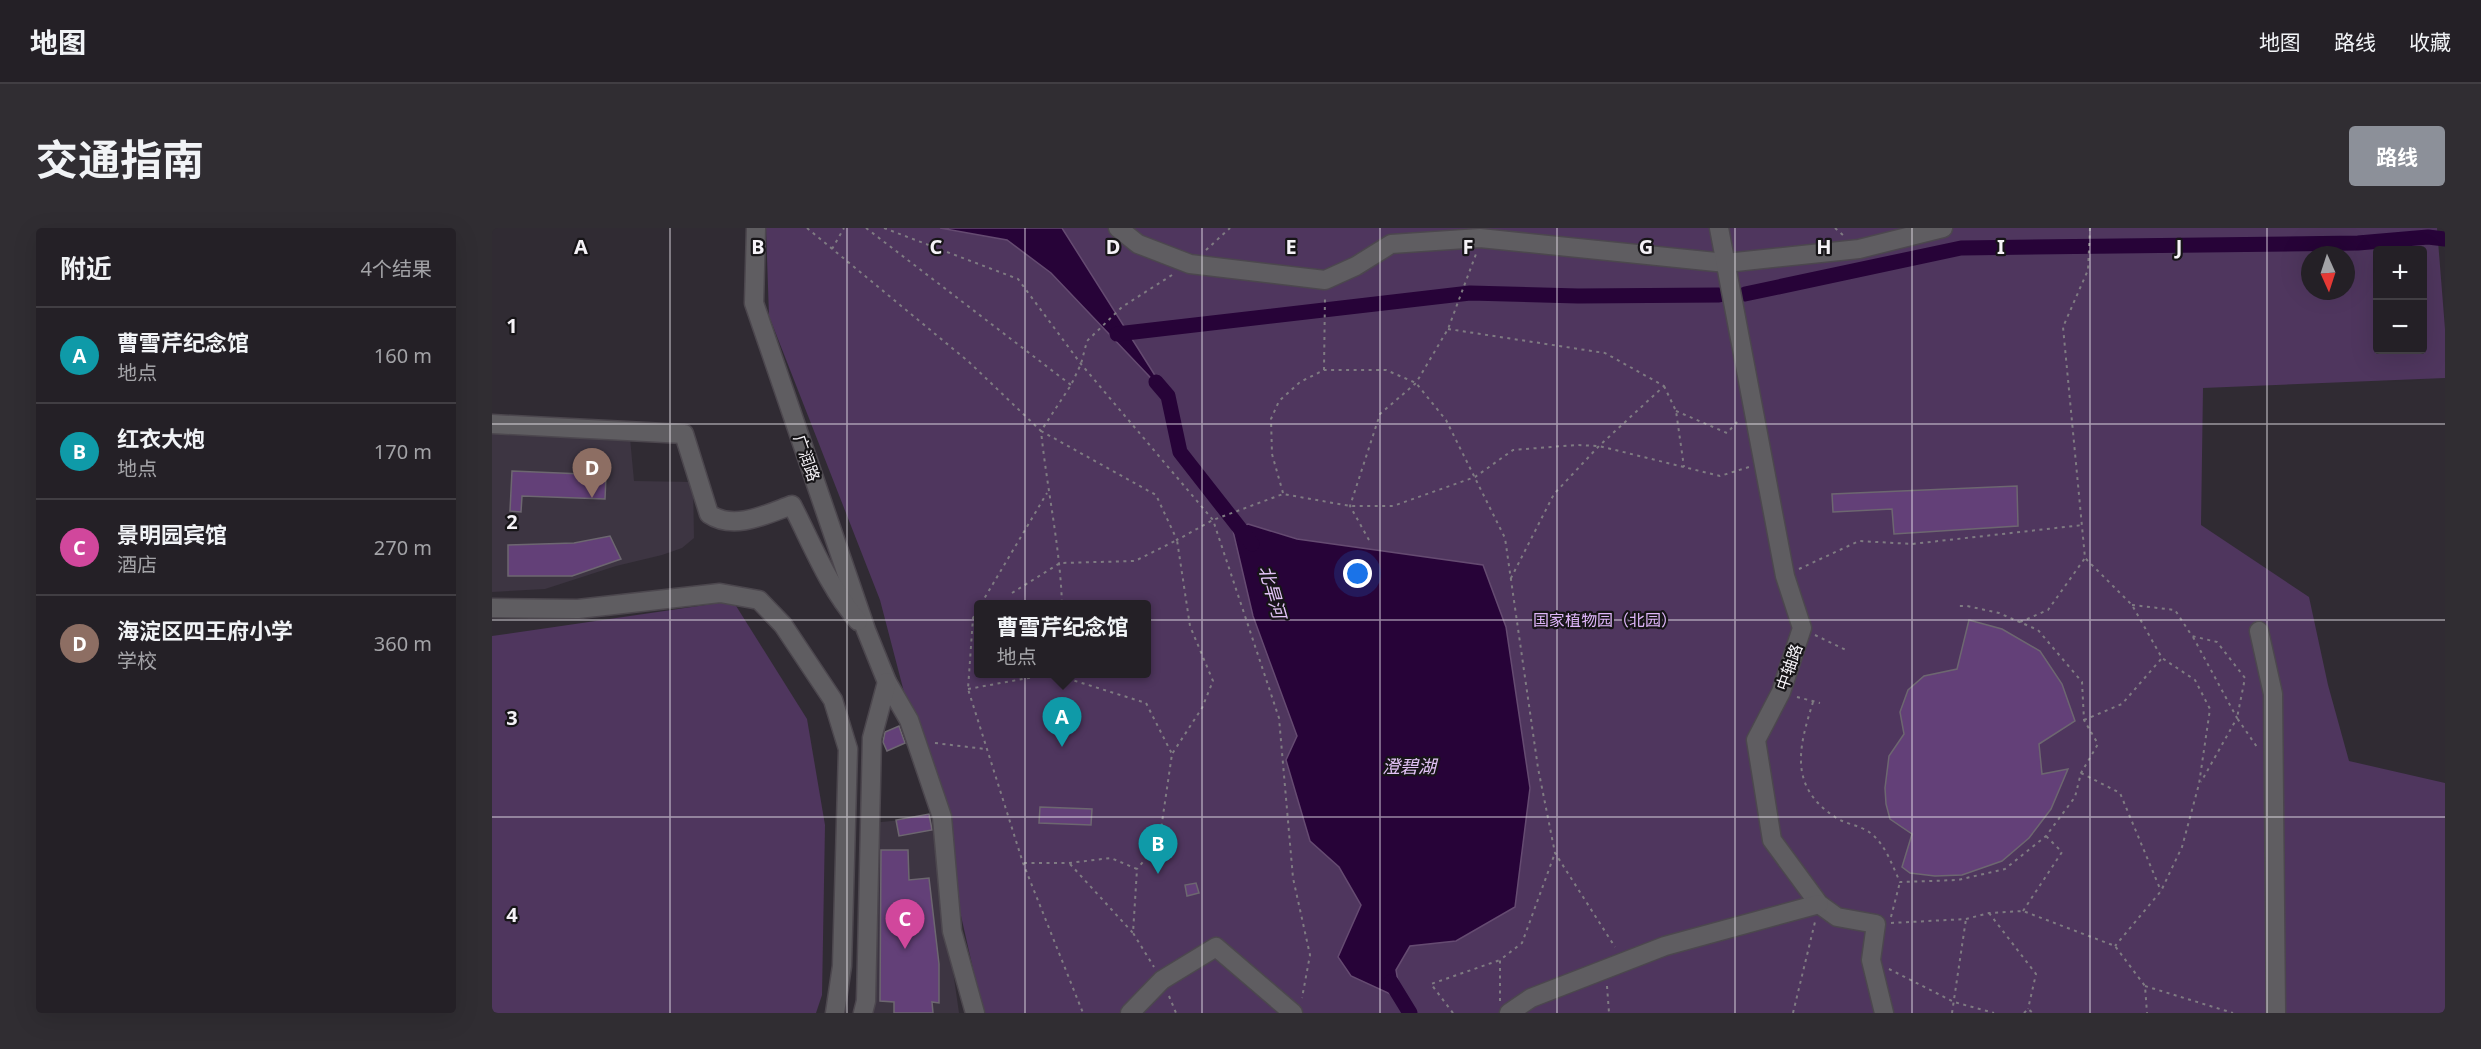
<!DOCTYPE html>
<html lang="zh">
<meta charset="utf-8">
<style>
body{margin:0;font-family:"Noto Sans","Noto Sans SC",sans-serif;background:#302d32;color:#f1f3f6}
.controls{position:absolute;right:18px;top:18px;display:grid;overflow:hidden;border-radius:6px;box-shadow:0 6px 24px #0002}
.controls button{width:54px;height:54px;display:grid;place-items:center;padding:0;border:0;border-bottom:2px solid #413e43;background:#242026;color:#f1f3f6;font:30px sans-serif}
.compass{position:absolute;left:1809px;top:18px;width:54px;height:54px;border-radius:50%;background:#242026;box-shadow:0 6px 24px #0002;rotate:177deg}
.you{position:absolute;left:866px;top:346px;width:21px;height:21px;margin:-15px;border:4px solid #fff;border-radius:50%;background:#1a73e8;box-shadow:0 0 0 9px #1a73e833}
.badge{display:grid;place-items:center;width:39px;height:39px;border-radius:50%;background:#8c9099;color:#fff;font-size:20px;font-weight:700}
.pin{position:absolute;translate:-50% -50px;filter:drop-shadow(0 2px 3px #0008)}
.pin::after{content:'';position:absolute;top:32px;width:21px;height:18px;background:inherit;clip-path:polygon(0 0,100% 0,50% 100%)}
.popup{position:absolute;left:482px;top:372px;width:177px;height:78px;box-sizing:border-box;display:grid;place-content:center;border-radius:6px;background:#242026;filter:drop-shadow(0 2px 4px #0005);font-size:20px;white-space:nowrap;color:#a3a3a7}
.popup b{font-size:22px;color:#f1f3f6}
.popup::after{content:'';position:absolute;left:50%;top:100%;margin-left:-12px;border:12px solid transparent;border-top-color:#242026}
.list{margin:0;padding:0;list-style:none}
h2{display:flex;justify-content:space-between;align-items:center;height:78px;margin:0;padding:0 24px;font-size:26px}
h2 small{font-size:20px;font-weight:400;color:#a3a3a7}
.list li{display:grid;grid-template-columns:39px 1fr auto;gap:18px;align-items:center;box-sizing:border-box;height:96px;padding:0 24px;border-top:2px solid #413e43}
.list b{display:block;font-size:22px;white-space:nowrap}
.list p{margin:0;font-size:20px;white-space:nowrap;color:#a3a3a7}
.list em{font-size:20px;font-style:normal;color:#a3a3a7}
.map{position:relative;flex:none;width:1953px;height:785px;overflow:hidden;border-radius:6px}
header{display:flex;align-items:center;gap:36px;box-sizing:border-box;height:84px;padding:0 30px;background:#242026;border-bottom:2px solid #413e43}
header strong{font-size:28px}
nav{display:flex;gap:33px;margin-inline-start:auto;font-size:21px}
.intro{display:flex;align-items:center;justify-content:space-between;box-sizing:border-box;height:144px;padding:0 36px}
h1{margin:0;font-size:42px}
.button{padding:15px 27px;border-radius:6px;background:#8c9099;color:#fff;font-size:21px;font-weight:700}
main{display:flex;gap:36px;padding:0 36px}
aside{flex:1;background:#242026;border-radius:6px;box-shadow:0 6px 24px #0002}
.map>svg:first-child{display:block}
</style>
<header>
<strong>地图</strong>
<nav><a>地图</a><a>路线</a><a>收藏</a></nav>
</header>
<div class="intro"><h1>交通指南</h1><a class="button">路线</a></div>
<main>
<aside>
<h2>附近<small>4个结果</small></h2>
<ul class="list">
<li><span class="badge" style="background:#0f9aa8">A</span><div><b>曹雪芹纪念馆</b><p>地点</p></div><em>160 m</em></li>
<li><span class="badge" style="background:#0f9aa8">B</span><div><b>红衣大炮</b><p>地点</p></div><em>170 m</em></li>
<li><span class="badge" style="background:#d1479c">C</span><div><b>景明园宾馆</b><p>酒店</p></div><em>270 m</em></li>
<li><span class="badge" style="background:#8d6e63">D</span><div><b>海淀区四王府小学</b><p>学校</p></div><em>360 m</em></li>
</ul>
</aside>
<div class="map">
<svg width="1953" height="785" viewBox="0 0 1953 785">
<rect width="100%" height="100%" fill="#302b33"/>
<g fill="#3d3542">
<path d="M 0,193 L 137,199 L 142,253 L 201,254 L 202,310 L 190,320 L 170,327 L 124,338 L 53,361 L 0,364 Z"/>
<path d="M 439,589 L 467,785 L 363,785 L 370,596 Z"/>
</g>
<g fill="#4f365e" fill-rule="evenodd">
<path d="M 274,0 L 1945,0 L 1953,101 L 1953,150 L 1711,160 L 1709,297 L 1817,369 L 1836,457 L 1857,533 L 1953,555 L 1953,785 L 491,785 L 460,648 L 388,372 L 277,88 ZM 1886,22 L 1930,22 L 1930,122 L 1886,122 ZM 1818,27 L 1854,27 L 1854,63 L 1818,63 ZM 486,376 L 654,376 L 654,446 L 486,446 Z"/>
<path d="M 241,373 L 315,491 L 333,597 L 330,767 L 324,785 L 0,785 L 0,408 Z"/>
</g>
<g fill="#270338" stroke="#654b71" stroke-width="1.5">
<path d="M 448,0 L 570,0 L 676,168 L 559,45 L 515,12 Z"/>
<path d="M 756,296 L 805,311 L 991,337 L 1014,399 L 1038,560 L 1023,679 L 964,713 L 918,718 L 904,742 L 909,771 L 859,748 L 846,729 L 869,677 L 847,639 L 818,613 L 794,532 L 805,508 L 761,388 L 741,303 Z"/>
</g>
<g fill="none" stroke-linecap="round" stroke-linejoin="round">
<g stroke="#270338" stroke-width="15">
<path d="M 1253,66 L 1469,20 L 1866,15 L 1936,9 L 1953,11"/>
<path d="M 625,106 L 978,65 L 1086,68 L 1227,67"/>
<path d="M 664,154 L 676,168 L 688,224 L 760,316"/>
<path d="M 899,754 L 918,785"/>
</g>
</g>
<g fill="#634078" stroke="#6d6770" stroke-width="1.5">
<path d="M 20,243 L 114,247 L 113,271 L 30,268 L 29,284 L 18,283 Z"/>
<path d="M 1525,258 L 1526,298 L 1402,306 L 1400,281 L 1341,284 L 1340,266 Z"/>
<path d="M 118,308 L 129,331 L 80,348 L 16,348 L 16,317 L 82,315 Z"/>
<path d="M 1477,392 L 1510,401 L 1548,423 L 1570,456 L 1583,493 L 1547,516 L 1550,546 L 1576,541 L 1559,581 L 1537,610 L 1510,633 L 1470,647 L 1443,648 L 1418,645 L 1410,639 L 1420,606 L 1398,591 L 1394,576 L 1393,560 L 1397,528 L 1412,506 L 1408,484 L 1416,462 L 1432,448 L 1465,441 Z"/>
<path d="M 407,498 L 413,515 L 395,523 L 391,514 L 393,504 Z"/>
<path d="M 548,579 L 600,581 L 599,597 L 547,595 Z"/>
<path d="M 437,586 L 440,602 L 407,608 L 404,592 Z"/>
<path d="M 389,622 L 416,622 L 417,652 L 437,650 L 447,736 L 447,775 L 440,774 L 441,785 L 402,785 L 402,774 L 388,773 Z"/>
<path d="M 704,655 L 707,665 L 695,668 L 693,657 Z"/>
</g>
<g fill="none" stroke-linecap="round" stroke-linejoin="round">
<g stroke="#4c474e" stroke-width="21">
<g id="minor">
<path d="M 264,0 L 262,75 L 374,402 L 395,454 L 417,492 L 450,589 L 460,703 L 483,785"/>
<path d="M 626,0 L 646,16 L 698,36 L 833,52 L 864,38 L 899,16 L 988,10 L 1234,35 L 1367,21 L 1451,0"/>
<path d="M 1227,0 L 1293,348 L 1310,400 L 1289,464 L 1264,512 L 1280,612 L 1327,676 L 1345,689 L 1384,696 L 1379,732 L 1392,785"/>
<path d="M 0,196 L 192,206 L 217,286 C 242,303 275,286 300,277 C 320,316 337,360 366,393"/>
<path d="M 0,380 L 86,381 L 228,365 L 267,372 L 291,397 L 341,472 L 356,521 L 350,738 L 343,785"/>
<path d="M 1767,403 L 1781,466 L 1784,785"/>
<path d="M 371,785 L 374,773 L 380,510 L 395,454"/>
<path d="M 638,785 L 670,752 L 724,719 L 801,785"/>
<path d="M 1017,785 L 1039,770 L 1173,718 L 1327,676"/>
</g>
</g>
<g stroke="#7f7b82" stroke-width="2" stroke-dasharray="3 4.5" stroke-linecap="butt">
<path d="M 315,0 L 477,134 L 549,203 C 555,261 568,318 570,376"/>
<path d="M 374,0 L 579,157"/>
<path d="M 392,0 L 526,51 L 589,136 L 721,292 L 787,490 L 801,650 L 818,727 L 810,770"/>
<path d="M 1343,0 L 1351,7"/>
<path d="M 1598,0 L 1596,42 L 1571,99 L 1593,330 L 1640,377 L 1670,430 L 1703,452 L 1718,481 L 1707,556 L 1690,619 L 1669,663 L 1623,718"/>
<path d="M 340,21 L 352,0"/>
<path d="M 714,22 L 738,0"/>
<path d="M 680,47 L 630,79 L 595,113 L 589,136 L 579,157 L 549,203 L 664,267 L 685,312 L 721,292 L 791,266 L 858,278 L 901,278 L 983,249 L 1021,222 L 1084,217 L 1107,218 L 1228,248 L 1257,239"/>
<path d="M 956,101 L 1113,125 L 1172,158 L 1107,218 L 1062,266 L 1018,352"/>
<path d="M 832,142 L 833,67"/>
<path d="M 1172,158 L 1184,183 L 1192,239"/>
<path d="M 1184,183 L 1235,205 L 1246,193"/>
<path d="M 791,265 L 780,226 L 779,191 L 787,173 L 808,154 L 832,142 L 894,142 L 924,155 L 954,192 L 1013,310 L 1046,540 L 1063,625 L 1123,719"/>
<path d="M 877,312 L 858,278 L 888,186 L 924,155 L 956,101 L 984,26"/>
<path d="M 1307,341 L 1367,313 L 1420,316 L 1591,297"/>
<path d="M 520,365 L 568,335 L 643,333 L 685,312 L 698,398 L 721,453 L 710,480 L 680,526"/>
<path d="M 489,376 L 555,265"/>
<path d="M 1640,377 L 1683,382 L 1700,408 L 1725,414 L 1753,450 L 1745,490 L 1765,519"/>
<path d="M 486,382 L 481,390 L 476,461 L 531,635 L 591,785"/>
<path d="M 1528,394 L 1556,382 L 1593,330"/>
<path d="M 1323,407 L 1356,423"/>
<path d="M 1701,409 L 1745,490 L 1709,554"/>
<path d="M 561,446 L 654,475 L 680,526 L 667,615 L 645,641"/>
<path d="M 476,461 L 558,446"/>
<path d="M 1305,469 L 1328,475"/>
<path d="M 1321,474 C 1307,519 1296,558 1343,589 C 1353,596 1367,597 1377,604 C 1393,615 1400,637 1408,654 L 1466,652 L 1513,641 L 1554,608 L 1583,569 L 1589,545 L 1606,516 L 1592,492 L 1590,454 L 1546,402 L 1507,385 L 1475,378 L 1464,378"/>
<path d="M 1592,492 L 1630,476 L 1670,430"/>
<path d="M 443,515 L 493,521"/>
<path d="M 1589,545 L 1628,565 L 1669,663"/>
<path d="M 532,635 L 577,635 L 619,630 L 645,641 L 641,705 L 662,739"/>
<path d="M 578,636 L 641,705"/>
<path d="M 1531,683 L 1570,624 L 1554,608"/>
<path d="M 1497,685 L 1544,746 L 1536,781"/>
<path d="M 1399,689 L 1408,654"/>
<path d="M 1399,695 L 1474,691 L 1497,685 L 1531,683 L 1623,718 L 1653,758 L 1655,785"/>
<path d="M 1397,741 L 1462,774 L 1502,785"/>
<path d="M 1115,758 L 1117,785"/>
<path d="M 1653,758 L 1741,785"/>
<path d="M 677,768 L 684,785"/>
<path d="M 1008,773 L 1008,732 L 1030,715 L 1063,625"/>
<path d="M 961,785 L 939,756 L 1008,732"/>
<path d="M 1301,785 L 1323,694"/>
<path d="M 1460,785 L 1474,691"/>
<path d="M 1532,785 L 1536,781 L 1541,785"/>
</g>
<use href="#minor" stroke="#5f5d61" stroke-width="18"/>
</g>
<path fill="none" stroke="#f5f2f7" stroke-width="1.5" stroke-opacity="0.55" d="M 178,0 L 178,785M 355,0 L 355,785M 533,0 L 533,785M 710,0 L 710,785M 888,0 L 888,785M 1065,0 L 1065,785M 1243,0 L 1243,785M 1420,0 L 1420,785M 1598,0 L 1598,785M 1775,0 L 1775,785M 0,196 L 1953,196M 0,392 L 1953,392M 0,589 L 1953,589"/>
<g text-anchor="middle" stroke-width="4.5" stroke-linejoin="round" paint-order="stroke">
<g font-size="16" fill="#f5f2f7" stroke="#171518">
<text transform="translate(315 230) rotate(71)" y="6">广润路</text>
<text transform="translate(1297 439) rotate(-71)" y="6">中轴路</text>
</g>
<g font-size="16" fill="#dfb6fa" stroke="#171518">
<text x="1113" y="398">国家植物园（北园）</text>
</g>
<g font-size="18" font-style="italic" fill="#e2c3f6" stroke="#171518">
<text transform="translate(780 364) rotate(74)" y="6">北旱河</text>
<text x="917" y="545">澄碧湖</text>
</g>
</g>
<g font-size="20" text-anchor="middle" font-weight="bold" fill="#f5f2f7" stroke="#171518" stroke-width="4.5" stroke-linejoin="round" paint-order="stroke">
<text x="89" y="26">A</text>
<text x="266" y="26">B</text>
<text x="444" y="26">C</text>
<text x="621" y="26">D</text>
<text x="799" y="26">E</text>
<text x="976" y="26">F</text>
<text x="1154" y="26">G</text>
<text x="1332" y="26">H</text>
<text x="1509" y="26">I</text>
<text x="1687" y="26">J</text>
<text x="20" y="105">1</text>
<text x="20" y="301">2</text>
<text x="20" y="497">3</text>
<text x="20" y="694">4</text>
</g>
</svg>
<div class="controls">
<button>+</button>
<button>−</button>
</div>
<svg class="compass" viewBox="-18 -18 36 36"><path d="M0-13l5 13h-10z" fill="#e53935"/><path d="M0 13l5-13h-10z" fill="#a3a3a7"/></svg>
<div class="you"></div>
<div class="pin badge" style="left:570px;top:519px;background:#0f9aa8">A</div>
<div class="popup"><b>曹雪芹纪念馆</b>地点</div>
<div class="pin badge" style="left:666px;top:646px;background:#0f9aa8">B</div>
<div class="pin badge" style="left:413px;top:721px;background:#d1479c">C</div>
<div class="pin badge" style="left:100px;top:270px;background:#8d6e63">D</div>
</div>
</main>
